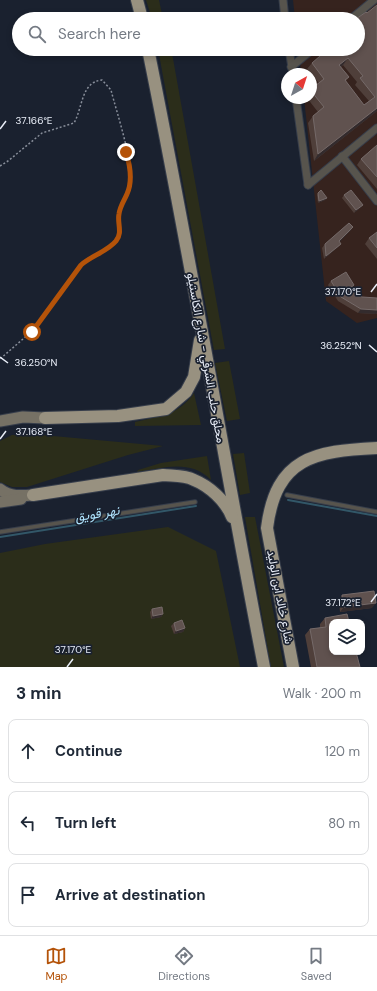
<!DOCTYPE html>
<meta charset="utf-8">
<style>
body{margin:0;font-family:"DM Sans",Vazirmatn,sans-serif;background:#f6f6f7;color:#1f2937}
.controls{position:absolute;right:12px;bottom:12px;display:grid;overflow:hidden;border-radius:8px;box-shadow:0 2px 6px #0003}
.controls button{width:36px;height:36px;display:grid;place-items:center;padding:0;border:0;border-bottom:1px solid #e0e1e3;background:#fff;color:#1f2937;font:20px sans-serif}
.compass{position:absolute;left:281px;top:68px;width:36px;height:36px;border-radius:50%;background:#fff;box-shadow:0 2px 6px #0003;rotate:39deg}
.stop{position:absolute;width:12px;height:12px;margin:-9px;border:3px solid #b45309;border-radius:50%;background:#fff}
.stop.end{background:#b45309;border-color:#fff;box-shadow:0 1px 4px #0008}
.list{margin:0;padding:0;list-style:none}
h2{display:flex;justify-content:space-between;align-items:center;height:52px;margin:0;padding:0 16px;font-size:17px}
h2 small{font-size:13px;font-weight:400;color:#747a83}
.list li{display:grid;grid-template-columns:26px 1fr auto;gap:12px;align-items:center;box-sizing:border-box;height:64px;margin:0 8px 8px;padding:0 8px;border:1px solid #e0e1e3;border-radius:8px}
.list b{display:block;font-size:15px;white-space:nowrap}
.list em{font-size:13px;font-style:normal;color:#747a83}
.icon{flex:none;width:22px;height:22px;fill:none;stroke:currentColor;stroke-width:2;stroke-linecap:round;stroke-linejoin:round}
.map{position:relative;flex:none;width:377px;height:667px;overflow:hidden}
.search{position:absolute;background:#fff;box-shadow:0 2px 6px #0003;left:12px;right:12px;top:12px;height:44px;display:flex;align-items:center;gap:10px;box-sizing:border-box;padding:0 14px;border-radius:22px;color:#747a83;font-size:15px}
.sheet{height:268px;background:#fff}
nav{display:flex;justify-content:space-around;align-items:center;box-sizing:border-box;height:56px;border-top:1px solid #e0e1e3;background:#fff;font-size:11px;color:#747a83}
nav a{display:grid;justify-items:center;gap:2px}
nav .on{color:#b45309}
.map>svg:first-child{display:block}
</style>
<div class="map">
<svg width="377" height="667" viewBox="0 0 377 667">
<rect width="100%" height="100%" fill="#1a212f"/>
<path fill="#36231e" d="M 293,0 L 377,0 L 377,318 L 357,323 L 326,301 L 304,98 L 311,98 L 311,74 L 301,74 L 299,49 L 358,49 L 358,19 L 295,19 Z"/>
<g fill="#2b2d1a">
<path d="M 146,0 L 159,0 L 163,19 L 152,19 Z"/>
<path d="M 158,49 L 171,49 L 172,53 L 225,349 L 214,350 Z"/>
<path d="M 229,361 L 240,419 L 227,421 L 215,363 Z"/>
<path d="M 194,393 L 201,425 L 135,426 L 135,422 C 160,416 179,415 194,393 Z"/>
<path d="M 31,434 L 163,446 L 128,455 L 27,487 L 12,487 L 0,482 L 0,441 L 12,435 Z"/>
<path d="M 244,453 L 250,493 L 240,495 L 233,454 Z"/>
<path d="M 207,456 L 211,480 C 190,459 164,468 137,472 L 138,470 L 161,463 Z"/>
<path d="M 245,517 L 255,517 L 284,667 L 271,667 Z"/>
<path d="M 168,527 L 216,551 L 240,667 L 0,667 L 0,553 L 45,544 Z"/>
</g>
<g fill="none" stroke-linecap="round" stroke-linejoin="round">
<g stroke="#325768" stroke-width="2">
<path d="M 288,500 L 377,516"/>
<path d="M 0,537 L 196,506"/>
</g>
<g stroke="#373e4b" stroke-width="5.5">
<g id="service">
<path d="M 287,495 L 377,512"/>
<path d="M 0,532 L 195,502"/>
</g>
</g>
<g stroke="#373e4b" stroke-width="9">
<g id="minor">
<path d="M 283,0 L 285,19"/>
<path d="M 351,19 L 374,0"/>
<path d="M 289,49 L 293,74"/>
<path d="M 291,67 L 313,49"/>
<path d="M 296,98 L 308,185"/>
<path d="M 342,156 L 377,201"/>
<path d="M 308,185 L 377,128"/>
</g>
</g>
<g stroke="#373e4b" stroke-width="13">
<g id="secondary">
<path d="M 0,421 L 23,417 L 45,418"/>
<path d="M 0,489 C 10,497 21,496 33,495"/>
<path d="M 0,502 L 21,499"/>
</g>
</g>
<g stroke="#373e4b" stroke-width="14">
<g id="trunk">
<path d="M 137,0 L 142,19"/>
<path d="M 148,49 C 190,254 224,461 264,667"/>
<path d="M 45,418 L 118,416 L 166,409 L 186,392 L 194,377 L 200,340"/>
<path d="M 33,495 L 163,475 C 174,476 185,475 194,480 C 209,486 226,501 232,517"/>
<path d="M 293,667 L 267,528 C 276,457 315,451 377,448"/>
</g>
</g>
<path stroke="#888e9a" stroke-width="1.5" stroke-dasharray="2 2" stroke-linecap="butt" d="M 0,166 L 8,161 L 42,133 L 74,123 C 83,107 81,82 102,80 L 111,90 C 117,114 133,160 130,183 C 129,194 120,203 119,214 C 117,223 123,233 116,241 C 108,251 91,256 81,265 L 31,332 L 0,359"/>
<use href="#service" stroke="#57544d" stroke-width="3.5"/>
<use href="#minor" stroke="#57544d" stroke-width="7"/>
<use href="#secondary" stroke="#767165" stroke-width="11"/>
<use href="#trunk" stroke="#989180" stroke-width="12"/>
</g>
<g fill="#4f3f3a" fill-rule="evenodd">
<path d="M 366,12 L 377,111 L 314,161 L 308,123 L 313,116 L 318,112 L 307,98 L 311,98 L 311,89 L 319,83 L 307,69 L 312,63 L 326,51 L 324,49 L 358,49 ZM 343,65 L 357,82 L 355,85 L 369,101 L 364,105 L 346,81 L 349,77 L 341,67 Z"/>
<path d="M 377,145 L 377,189 L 357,165 L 361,159 Z"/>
<path d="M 318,193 L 327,198 L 325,200 L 318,203 L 317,195 Z"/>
<path d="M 344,195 L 360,208 L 354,213 L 342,198 Z"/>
<path d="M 353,227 L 350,231 L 339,242 L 341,244 L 338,247 L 324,259 L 322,248 L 325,244 Z"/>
<path d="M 377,232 L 377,259 L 365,244 L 369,238 Z"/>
<path d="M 331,281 L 354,285 L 350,290 L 362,297 L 377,298 L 377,313 L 376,314 L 358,313 L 338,301 L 328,285 Z"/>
<path d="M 342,595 L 372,608 L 340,612 L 339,600 Z"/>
<path d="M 152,609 L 163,614 L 161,617 L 151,619 L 150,612 Z"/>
<path d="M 325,618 L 360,667 L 311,667 L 305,635 L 310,629 L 320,628 L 320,624 Z"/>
<path d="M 174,623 L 185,628 L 183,632 L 174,634 L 171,626 Z"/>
</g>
<g fill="#332b2d">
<path d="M 348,58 L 343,65 L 335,72 L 339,65 Z"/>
<path d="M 377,108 L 377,111 L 314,161 L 318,154 Z"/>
<path d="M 327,198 L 325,200 L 318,203 L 319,201 Z"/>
<path d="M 363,205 L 360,208 L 354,213 L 356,210 Z"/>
<path d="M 353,227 L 350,231 L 337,245 L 339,241 Z"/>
<path d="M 341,244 L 338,247 L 324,259 L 326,256 Z"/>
<path d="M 354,285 L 351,290 L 346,293 L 349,289 Z"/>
<path d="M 361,309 L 377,310 L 377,313 L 376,314 L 358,313 Z"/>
<path d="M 376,603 L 372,608 L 340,612 L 344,607 Z"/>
<path d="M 163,614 L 161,617 L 151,619 L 153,616 Z"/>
<path d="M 185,628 L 183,632 L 174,634 L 176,631 Z"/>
</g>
<g fill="#60524f" stroke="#756a69" fill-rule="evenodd">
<path d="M 377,5 L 377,108 L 318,154 L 313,116 L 324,107 L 311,91 L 311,89 L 324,79 L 312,63 L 328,49 L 358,49 L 358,19 L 356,19 L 366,12 L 367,13 ZM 348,58 L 363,76 L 360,78 L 375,97 L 364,105 L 345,80 L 349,77 L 339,65 Z"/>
<path d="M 377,145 L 377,177 L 361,159 Z"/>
<path d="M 321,190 L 327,198 L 319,201 L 318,193 Z"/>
<path d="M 351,190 L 363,205 L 356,210 L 344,195 Z"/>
<path d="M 349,223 L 353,227 L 339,241 L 341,244 L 326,256 L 325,244 Z"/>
<path d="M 377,232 L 377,248 L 369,238 Z"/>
<path d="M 346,272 L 354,285 L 349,289 L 362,297 L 377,298 L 377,310 L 361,309 L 341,297 L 331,281 Z"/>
<path d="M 374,591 L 376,603 L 344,607 L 342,595 Z"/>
<path d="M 162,607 L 163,614 L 153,616 L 152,609 Z"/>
<path d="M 347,614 L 349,622 L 332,622 L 332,652 L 356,652 L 360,667 L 317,667 L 310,629 L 326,627 L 325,618 Z"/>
<path d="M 182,620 L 185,628 L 176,631 L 174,623 Z"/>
</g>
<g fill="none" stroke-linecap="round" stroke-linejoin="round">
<path stroke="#b45309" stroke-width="5" d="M 32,332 L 81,265 C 91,256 108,251 116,241 C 123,233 117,223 119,214 C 120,206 124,201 127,194 C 133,181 130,165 126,152"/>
</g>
<path fill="none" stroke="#e8edf7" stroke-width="1.5" d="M 0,129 L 6,121M 371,292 L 377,284M 369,345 L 377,352M 0,357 L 8,363M 0,439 L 6,431M 371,602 L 377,594M 67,667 L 73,659"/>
<g text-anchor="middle" stroke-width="3.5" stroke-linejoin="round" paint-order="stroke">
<g font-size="12" fill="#e8edf7" stroke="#1a212f">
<text transform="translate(206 358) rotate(80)" y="4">محلق حلب الشرقي - شارع الكاستيلو</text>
<text transform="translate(280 597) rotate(79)" y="4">شارع خالد ابن الوليد</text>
</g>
<g font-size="13" font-style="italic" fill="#b0e5ff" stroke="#1a212f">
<text transform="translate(97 513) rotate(-9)" y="5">نهر قويق</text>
</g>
</g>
<g font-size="10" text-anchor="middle" fill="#e8edf7" stroke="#1a212f" stroke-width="3.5" stroke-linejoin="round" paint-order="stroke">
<text x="34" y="124">37.166°E</text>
<text x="343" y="295">37.170°E</text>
<text x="341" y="349">36.252°N</text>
<text x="36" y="366">36.250°N</text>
<text x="34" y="435">37.168°E</text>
<text x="343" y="606">37.172°E</text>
<text x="73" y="653">37.170°E</text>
</g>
</svg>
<div class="controls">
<button><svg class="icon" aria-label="layers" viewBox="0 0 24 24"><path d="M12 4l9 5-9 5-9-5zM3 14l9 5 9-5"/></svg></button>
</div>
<svg class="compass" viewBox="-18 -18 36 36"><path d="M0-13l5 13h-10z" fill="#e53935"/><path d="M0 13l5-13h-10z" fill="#747a83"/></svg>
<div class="stop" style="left:32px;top:332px"></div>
<div class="stop end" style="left:126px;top:152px"></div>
<div class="search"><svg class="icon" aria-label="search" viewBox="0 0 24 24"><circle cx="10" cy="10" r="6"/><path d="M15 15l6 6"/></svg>Search here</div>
</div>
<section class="sheet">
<h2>3 min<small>Walk · 200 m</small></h2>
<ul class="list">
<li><svg class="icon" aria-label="ahead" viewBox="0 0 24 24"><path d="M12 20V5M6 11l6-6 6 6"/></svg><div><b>Continue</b></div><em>120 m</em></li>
<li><svg class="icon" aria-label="left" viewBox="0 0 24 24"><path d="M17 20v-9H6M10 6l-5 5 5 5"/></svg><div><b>Turn left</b></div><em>80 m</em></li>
<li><svg class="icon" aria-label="arrive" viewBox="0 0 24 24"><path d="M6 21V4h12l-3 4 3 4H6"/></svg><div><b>Arrive at destination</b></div></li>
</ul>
</section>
<nav>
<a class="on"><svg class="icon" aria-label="map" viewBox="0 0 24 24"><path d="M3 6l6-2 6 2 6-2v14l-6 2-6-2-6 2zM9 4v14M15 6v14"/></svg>Map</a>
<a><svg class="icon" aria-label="directions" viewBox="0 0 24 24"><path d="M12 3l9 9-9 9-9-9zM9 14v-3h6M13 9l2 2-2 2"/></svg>Directions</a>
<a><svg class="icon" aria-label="saved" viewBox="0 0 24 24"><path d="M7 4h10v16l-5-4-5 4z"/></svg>Saved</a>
</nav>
